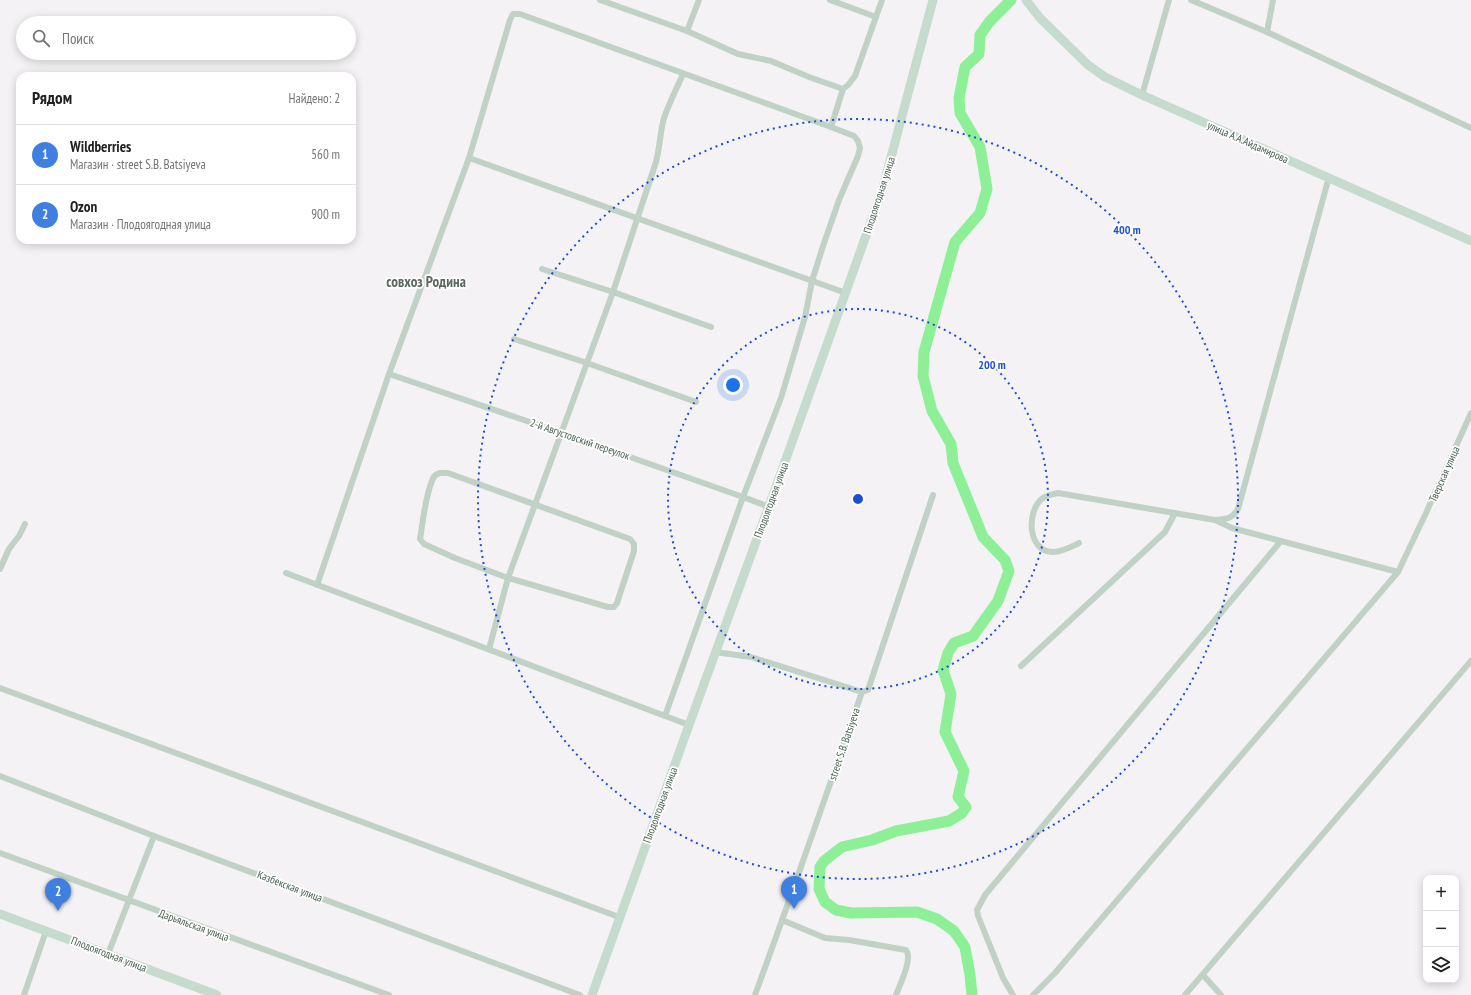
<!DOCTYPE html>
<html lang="ru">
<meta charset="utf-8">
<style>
body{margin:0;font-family:"PT Sans Narrow",sans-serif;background:#f6f6f6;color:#202124}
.controls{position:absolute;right:12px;bottom:12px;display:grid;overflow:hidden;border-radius:8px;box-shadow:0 2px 10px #0003}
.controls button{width:36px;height:36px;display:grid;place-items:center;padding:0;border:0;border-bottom:1px solid #e0e0e0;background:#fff;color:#202124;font:20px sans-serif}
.you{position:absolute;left:733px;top:385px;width:14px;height:14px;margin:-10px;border:3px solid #fff;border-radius:50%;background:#1a73e8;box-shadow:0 0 0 6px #1a73e833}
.badge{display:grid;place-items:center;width:26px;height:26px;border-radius:50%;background:#b45309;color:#fff;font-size:13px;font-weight:700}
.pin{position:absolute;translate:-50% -33px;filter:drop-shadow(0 1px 2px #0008)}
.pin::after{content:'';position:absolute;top:21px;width:14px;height:12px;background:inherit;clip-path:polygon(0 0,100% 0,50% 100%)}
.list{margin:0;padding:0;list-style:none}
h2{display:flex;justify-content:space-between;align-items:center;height:52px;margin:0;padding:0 16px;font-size:17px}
h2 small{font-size:13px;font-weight:400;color:#757577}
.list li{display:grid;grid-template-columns:26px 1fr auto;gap:12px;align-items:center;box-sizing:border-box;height:60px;padding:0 16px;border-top:1px solid #e0e0e0}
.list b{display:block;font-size:15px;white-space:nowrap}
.list p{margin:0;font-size:13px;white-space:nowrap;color:#757577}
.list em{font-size:13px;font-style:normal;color:#757577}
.icon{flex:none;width:22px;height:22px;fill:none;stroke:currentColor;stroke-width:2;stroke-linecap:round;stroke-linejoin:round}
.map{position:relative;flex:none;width:1471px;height:995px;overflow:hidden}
.search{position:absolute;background:#fff;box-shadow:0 2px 10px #0003;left:16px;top:16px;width:340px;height:44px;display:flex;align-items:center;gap:10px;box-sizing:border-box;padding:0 14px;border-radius:22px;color:#757577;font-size:15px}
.panel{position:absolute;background:#fff;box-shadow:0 2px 10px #0003;left:16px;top:72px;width:340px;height:172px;border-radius:12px}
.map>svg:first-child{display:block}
</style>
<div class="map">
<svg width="1471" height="995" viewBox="0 0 1471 995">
<rect width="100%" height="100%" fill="#f4f2f4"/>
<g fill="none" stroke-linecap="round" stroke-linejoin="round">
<path stroke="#8df096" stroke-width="11" d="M 972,995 L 970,975 L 965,947 L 954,931 L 937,919 L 917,912 L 851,913 L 836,910 L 825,902 L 819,889 L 820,867 L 824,861 L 842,847 L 872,840 L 896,831 L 949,821 L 962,813 L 966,807 L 958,797 L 964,771 L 945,732 L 951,694 L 943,670 L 948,653 L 954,643 L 973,636 L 998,601 L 1009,571 L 1005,560 L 983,537 L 953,463 L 951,444 L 932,411 L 923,376 L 924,352 L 955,242 L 980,213 L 987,189 L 980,147 L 960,113 L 959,98 L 965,67 L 979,54 L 980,35 L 990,21 L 1011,0"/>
<g stroke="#c0d2c6" stroke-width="6">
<path d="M 600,0 L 687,31 L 738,54 L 771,61 L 809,77 L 843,89"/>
<path d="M 830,0 L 876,17"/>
<path d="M 1191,0 L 1267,32 L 1471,128"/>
<path d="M 687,31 L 699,0"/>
<path d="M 1267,32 L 1273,0"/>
<path d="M 683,74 C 677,88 669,103 664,118 C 660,132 660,147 656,162 L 613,292 L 711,327"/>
<path d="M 1142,95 L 1169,0"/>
<path d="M 831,127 L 843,89 L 848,85 L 855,76 L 882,0"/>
<path d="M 469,158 L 846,293"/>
<path d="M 514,339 L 587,363 L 696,402"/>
<path d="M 389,374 L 562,433 L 743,497 L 769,507"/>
<path d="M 440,473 L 448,473 L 630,539 L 634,544 L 634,551 L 617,603 L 614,607 L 608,607 L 508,578 L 455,558 L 424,544 L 420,539 C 423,522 425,497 432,481 C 433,477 436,474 440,473 Z"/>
<path d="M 1215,520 L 1232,528 L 1398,572"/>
<path d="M 1079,543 C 1071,547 1062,552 1053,552 C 1027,552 1026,510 1043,498 C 1048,495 1053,494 1058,493 L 1215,520 C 1226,519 1232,519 1238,509 L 1329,177"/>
<path d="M 0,569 L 9,549 L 19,536 L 25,524"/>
<path d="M 286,573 L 689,725"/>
<path d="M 317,585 L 389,374 L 469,158 L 510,20 L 513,14 L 520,14 L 831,127 L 854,136 L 858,141 L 860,148 L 858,156 L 839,200 L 823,246 L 812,281 L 805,317 L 781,398 L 743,497 L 665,716"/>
<path d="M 489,649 L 508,578 L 613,292 L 542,269"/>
<path d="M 715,652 L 751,657 L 862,692"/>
<path d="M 1021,666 L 1165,532 L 1175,513"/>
<path d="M 0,688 L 619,917"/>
<path d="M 0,776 L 154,836 L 580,995"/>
<path d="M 0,853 L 389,995"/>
<path d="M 782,920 L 825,938 L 849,940 L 906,950 C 913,959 900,984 896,995"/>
<path d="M 108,954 L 154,836"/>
<path d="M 1203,975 L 1221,995"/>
<path d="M 24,995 L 46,931"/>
<path d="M 755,995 C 792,894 827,793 862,692 L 868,690 L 933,495"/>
<path d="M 1013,995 L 1003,978 L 978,916 L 977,910 L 985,895 L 1281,541"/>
<path d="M 1033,995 L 1055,973 L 1398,572 L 1426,513 L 1471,413"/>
<path d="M 1185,995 L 1471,661"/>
</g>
<g stroke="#c5dbce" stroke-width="9">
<path d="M 1026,0 L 1040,18 L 1088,65 L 1105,77 L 1142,95 L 1471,241"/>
<path d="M 0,914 L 217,995"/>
<path d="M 592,995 L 689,725 L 777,484 L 882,191 L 933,0"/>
</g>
</g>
<g fill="none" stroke="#1d4ed8" stroke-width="2" stroke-dasharray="2 4">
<circle cx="858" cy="499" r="190"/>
<circle cx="858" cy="499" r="380"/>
</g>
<g text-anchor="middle" stroke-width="3.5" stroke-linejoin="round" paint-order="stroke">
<g font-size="11" fill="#496151" stroke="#fff">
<text transform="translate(1248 142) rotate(24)" y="4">улица А.А.Айдамирова</text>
<text transform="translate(879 195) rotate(-72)" y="4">Плодоягодная улица</text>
<text transform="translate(580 439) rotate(19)" y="4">2-й Августовский переулок</text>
<text transform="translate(1444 474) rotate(-66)" y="4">Тверская улица</text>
<text transform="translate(771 500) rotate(-70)" y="4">Плодоягодная улица</text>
<text transform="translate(844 744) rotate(-71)" y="4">street S.B. Batsiyeva</text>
<text transform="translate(660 805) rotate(-70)" y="4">Плодоягодная улица</text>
<text transform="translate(290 886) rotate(21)" y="4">Казбекская улица</text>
<text transform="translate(194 925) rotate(20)" y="4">Дарьяльская улица</text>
<text transform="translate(109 954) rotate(21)" y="4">Плодоягодная улица</text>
</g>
<g font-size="15" font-weight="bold" fill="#5e6762" stroke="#fff">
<text x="426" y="287">совхоз Родина</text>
</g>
</g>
<circle cx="858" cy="499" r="6" fill="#1d4ed8" stroke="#fff" stroke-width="2"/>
<g font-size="12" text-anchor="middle" font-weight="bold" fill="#1d4ed8" stroke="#fff" stroke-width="3.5" stroke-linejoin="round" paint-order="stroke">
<text x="1127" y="234">400 m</text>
<text x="992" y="369">200 m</text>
</g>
</svg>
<div class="controls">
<button>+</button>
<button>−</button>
<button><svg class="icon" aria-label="layers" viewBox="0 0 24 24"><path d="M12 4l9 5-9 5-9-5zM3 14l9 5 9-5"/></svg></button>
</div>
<div class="you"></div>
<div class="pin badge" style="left:794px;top:909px;background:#3f7fe0">1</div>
<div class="pin badge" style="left:58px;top:911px;background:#3f7fe0">2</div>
<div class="search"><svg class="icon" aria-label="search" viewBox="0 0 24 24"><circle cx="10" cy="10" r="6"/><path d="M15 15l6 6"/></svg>Поиск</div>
<section class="panel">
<h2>Рядом<small>Найдено: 2</small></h2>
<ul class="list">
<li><span class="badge" style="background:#3f7fe0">1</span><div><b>Wildberries</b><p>Магазин · street S.B. Batsiyeva</p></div><em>560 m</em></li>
<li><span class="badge" style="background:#3f7fe0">2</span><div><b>Ozon</b><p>Магазин · Плодоягодная улица</p></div><em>900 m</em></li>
</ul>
</section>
</div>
